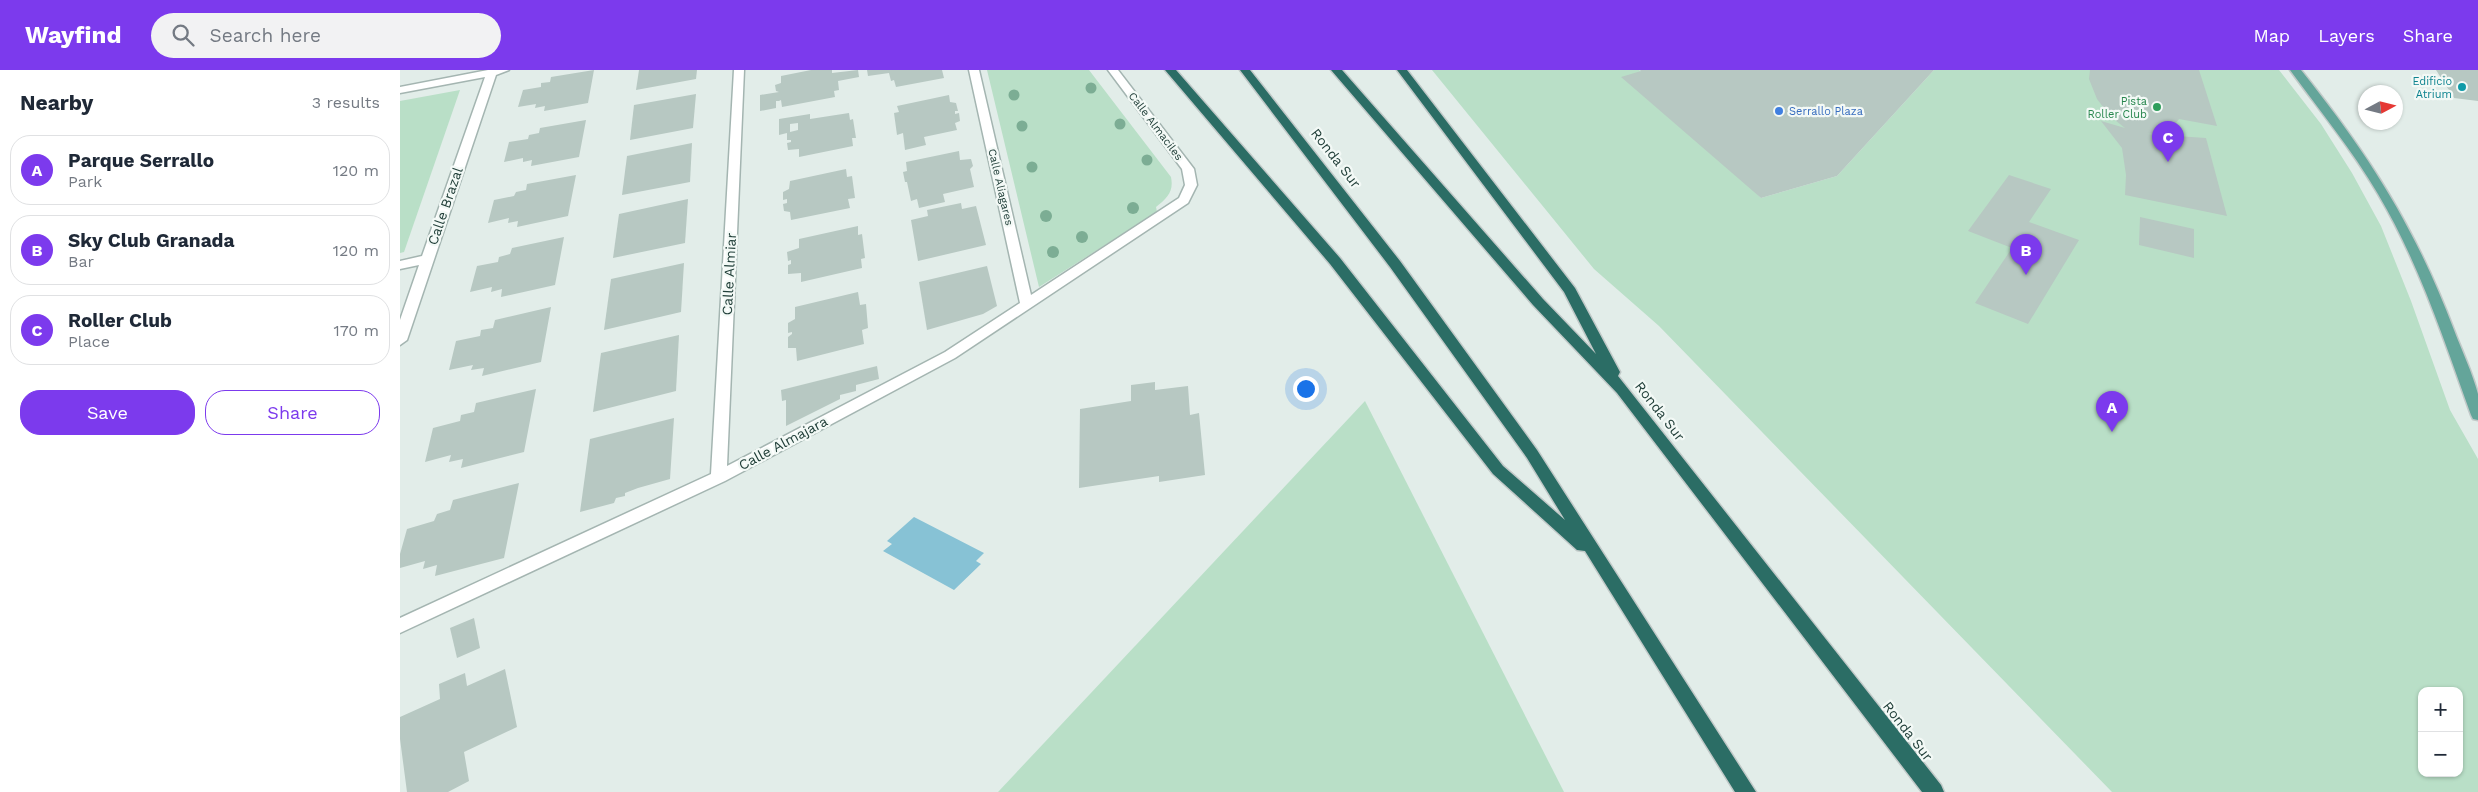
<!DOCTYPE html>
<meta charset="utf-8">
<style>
body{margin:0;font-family:"Work Sans",sans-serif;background:#f2f2f3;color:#1f2937}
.controls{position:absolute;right:15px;bottom:15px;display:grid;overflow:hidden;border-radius:10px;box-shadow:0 1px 4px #0004}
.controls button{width:45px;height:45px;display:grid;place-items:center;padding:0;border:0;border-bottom:1px solid #e0e1e3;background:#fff;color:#1f2937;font:25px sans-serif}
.compass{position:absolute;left:1958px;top:15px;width:45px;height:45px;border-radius:50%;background:#fff;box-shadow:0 1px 4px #0004;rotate:83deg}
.you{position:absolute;left:905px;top:318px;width:18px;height:18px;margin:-12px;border:4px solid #fff;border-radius:50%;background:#1a73e8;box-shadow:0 0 0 8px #1a73e833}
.badge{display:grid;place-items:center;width:32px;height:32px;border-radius:50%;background:#7c3aed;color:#fff;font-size:16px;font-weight:700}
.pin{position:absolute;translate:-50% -41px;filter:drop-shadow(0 1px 2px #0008)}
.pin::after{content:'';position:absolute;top:26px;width:18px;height:15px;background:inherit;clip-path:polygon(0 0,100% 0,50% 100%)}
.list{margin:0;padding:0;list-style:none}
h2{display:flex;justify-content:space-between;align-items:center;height:65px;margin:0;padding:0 20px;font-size:21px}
h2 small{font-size:16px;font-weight:400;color:#747a83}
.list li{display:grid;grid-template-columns:32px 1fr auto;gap:15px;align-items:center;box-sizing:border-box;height:70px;margin:0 10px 10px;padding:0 10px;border:1px solid #e0e1e3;border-radius:20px}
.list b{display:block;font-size:19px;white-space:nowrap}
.list p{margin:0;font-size:16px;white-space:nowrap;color:#747a83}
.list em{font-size:16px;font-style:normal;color:#747a83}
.actions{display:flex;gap:10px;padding:15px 20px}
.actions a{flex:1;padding:11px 0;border:1px solid #7c3aed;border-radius:20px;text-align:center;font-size:18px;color:#7c3aed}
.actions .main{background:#7c3aed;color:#fff}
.icon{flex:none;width:28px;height:28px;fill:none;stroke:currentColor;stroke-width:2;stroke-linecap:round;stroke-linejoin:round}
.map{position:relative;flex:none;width:2078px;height:722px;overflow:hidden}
header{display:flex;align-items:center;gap:30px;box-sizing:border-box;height:70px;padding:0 25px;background:#7c3aed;color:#fff}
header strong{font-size:24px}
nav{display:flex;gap:28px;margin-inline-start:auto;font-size:18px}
.search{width:350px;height:45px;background:#f2f2f3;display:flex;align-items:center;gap:12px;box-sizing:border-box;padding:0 18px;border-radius:28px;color:#747a83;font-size:19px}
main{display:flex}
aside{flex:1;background:#fff}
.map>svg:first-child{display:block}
</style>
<header>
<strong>Wayfind</strong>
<div class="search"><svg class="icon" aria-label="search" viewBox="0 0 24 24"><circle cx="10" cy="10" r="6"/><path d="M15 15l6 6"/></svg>Search here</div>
<nav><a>Map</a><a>Layers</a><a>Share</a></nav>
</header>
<main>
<aside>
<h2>Nearby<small>3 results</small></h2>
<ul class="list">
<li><span class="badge">A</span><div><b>Parque Serrallo</b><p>Park</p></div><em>120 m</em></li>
<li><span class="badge">B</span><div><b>Sky Club Granada</b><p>Bar</p></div><em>120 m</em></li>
<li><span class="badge">C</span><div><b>Roller Club</b><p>Place</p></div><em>170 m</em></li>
</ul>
<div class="actions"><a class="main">Save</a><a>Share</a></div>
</aside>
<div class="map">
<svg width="2078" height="722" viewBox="0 0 2078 722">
<rect width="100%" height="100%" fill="#e2ede9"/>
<g fill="#b9dfc7" fill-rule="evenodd">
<path d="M 587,0 L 689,0 L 771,107 C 774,122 767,128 756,137 L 757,142 L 639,217 Z"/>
<path d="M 1032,0 L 1239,0 L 1361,128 L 1437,106 L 1534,0 L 1879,0 L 1921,54 L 1952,103 L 1981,156 L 2011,231 L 2050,340 L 2078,389 L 2078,722 L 1712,722 L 1259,256 L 1194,199 ZM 2022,621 L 2059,621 L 2059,703 L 2022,703 Z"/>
<path d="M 60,20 L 4,182 L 0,183 L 0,31 Z"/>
<path d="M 965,331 L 1164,722 L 598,722 Z"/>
</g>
<path fill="#87c2d5" d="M 514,447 L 584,483 L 576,491 L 581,494 L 554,520 L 483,481 L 492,474 L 487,471 Z"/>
<g fill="#b7c8c2" fill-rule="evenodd">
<path d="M 194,0 L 188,33 L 144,41 L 145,36 L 135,38 L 136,34 L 118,37 L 123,20 L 141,17 L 141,13 L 150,12 L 151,7 Z"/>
<path d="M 239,0 L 297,0 L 296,9 L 236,20 Z"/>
<path d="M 411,0 L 432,0 L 432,3 L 458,0 L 459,7 L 438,11 L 439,20 L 434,21 L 435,27 L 382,37 L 381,30 L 379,31 L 376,31 L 376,38 L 360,41 L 360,25 L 379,22 L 376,21 L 375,15 L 381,13 L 381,6 Z"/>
<path d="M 467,0 L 542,0 L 544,8 L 496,17 L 494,10 L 491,11 L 489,3 L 468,6 Z"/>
<path d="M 1239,0 L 1534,0 L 1437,106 L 1361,128 L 1221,7 L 1241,1 Z"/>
<path d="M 1690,0 L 1799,0 L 1817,56 L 1779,49 L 1769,62 L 1747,64 L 1806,68 L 1827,146 L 1725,125 L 1726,105 L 1722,78 L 1701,51 L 1725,58 L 1710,46 L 1697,29 L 1689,9 Z"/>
<path d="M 2036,0 L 2078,0 L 2078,31 L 2054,28 Z"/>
<path d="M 296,24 L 293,58 L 230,70 L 234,35 Z"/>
<path d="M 549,25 L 550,32 L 556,33 L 558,41 L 555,41 L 555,44 L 559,43 L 560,51 L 555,53 L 557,60 L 524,67 L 526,75 L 505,80 L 503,63 L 497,65 L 494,43 L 499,42 L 497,36 Z"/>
<path d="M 449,43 L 450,50 L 453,49 L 456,68 L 452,68 L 453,76 L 399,87 L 399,79 L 388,80 L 387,73 L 391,72 L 391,70 L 387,70 L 387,63 L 379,65 L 379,49 L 410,44 L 410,49 ZM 398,53 L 398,60 L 390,62 L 390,54 Z"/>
<path d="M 186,50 L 179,87 L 131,96 L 132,90 L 123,92 L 123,88 L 104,92 L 109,72 L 128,69 L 129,65 L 139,63 L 140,58 Z"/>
<path d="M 292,73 L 290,112 L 222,125 L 227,86 Z"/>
<path d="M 559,81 L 560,90 L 571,89 L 573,96 L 570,99 L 574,117 L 543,124 L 545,132 L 519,138 L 517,129 L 511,131 L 507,112 L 505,112 L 503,102 L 507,101 L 506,92 Z"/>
<path d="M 446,99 L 447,107 L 452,106 L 455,128 L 448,129 L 450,138 L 391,150 L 390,142 L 384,141 L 383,134 L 387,133 L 387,129 L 383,130 L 383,122 L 389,119 L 390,111 Z"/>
<path d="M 176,105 L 168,146 L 117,157 L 118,151 L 108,153 L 109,148 L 88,153 L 94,130 L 114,126 L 116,122 L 126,120 L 127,114 Z"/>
<path d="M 1609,105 L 1651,119 L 1629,152 L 1679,170 L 1628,254 L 1575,233 L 1612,178 L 1568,161 Z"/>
<path d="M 288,129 L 285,173 L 213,188 L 219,144 Z"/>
<path d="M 561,133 L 562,139 L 576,136 L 586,175 L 518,191 L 511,150 L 528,146 L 527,140 Z"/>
<path d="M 1740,147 L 1794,159 L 1794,188 L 1739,175 Z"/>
<path d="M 458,156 L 458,165 L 462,164 L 465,188 L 461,189 L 462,198 L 401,212 L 401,203 L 388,204 L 388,195 L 391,194 L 391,190 L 388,191 L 387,182 L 399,178 L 399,169 Z"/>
<path d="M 164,167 L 155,215 L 101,227 L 102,219 L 91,222 L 92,217 L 70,222 L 77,196 L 98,192 L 99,187 L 110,184 L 112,178 Z"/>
<path d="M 284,193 L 281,242 L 204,260 L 211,209 Z"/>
<path d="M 587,196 L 597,236 L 583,244 L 527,260 L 519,212 Z"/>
<path d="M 458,222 L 460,235 L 466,234 L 468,258 L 462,260 L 464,274 L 397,291 L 396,278 L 388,278 L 388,267 L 392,264 L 392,262 L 388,263 L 388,253 L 395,249 L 395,237 Z"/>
<path d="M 151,237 L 141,292 L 82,306 L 84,298 L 71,300 L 73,295 L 49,300 L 56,271 L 80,266 L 81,260 L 93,258 L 95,250 Z"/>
<path d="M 279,265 L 276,321 L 193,342 L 201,283 Z"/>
<path d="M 477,296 L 479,309 L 456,315 L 456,321 L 440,325 L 440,329 L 386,356 L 386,330 L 382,331 L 381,320 Z"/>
<path d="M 755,312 L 755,320 L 788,316 L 790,345 L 799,343 L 805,405 L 759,412 L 759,406 L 679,418 L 680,339 L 731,331 L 731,315 Z"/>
<path d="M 136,319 L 124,382 L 61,398 L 63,389 L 49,392 L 51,385 L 25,392 L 33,358 L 60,351 L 61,345 L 74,342 L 76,333 Z"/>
<path d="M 274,348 L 270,409 L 238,418 L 225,423 L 225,426 L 216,428 L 214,433 L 180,442 L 190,369 Z"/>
<path d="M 119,413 L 104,488 L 35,506 L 37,495 L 23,499 L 25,491 L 0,498 L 0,484 L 7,459 L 34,451 L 37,444 L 50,440 L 53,430 Z"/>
<path d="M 74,548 L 80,578 L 57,588 L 50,558 Z"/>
<path d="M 105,599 L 117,657 L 64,682 L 69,711 L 48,722 L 7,722 L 0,669 L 0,647 L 40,629 L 39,614 L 65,603 L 67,616 Z"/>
</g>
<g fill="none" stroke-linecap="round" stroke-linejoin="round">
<g stroke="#a4b5b1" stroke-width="3">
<g id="minor">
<path d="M 88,0 L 109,0 L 96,5 L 7,270 L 0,275 L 0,250 L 19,195 L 0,199 L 0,191 L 22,186 L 85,7 L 0,23 L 0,17 Z"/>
<path d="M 334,0 L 344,0 L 327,396 L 545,282 L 620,233 L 569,0 L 579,0 L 631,225 L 779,128 L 785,115 L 782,99 L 708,0 L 718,0 L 794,99 L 797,115 L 788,133 L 555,288 L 325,411 L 0,563 L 0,548 L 311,404 Z"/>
</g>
</g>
<g stroke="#c1c9c8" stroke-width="3">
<path id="major" d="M 1890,0 L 1901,0 C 1969,85 2015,157 2054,260 C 2062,281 2072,302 2078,324 C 2078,332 2078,342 2078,350 L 2073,349 L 2071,345 C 2044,270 2019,193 1978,124 C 1952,80 1920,41 1890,0 Z"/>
</g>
<g stroke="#c1c9c8" stroke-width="3">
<g id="highway">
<path d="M 765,0 L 776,0 L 940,188 L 1103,396 L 1165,450 L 1127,388 L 990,197 L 840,0 L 850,0 L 1000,191 L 1137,380 L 1356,722 L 1335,722 L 1185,481 L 1177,480 L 1093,404 L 930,194 Z"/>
<path d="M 931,0 L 942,0 L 1143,229 L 1196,284 L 1164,222 L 997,0 L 1007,0 L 1175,218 L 1220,302 L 1218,306 L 1541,715 L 1544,722 L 1522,722 L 1217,323 L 1133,235 Z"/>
</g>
</g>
<use href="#minor" fill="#fff" fill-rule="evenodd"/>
<use href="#major" fill="#64a59a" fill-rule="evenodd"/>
<use href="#highway" fill="#2b6d65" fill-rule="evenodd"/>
</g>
<g fill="#7cad94">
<circle cx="691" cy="18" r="5.5"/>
<circle cx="614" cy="25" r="5.5"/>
<circle cx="720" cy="54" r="5.5"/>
<circle cx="622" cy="56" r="5.5"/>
<circle cx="747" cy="90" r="5.5"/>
<circle cx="632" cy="97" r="5.5"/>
<circle cx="733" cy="138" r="6"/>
<circle cx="646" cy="146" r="6"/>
<circle cx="682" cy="167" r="6"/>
<circle cx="653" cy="182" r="6"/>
</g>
<circle fill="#0f9aa8" stroke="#f3f9f6" stroke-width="2" cx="2062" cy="17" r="5"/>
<circle fill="#2e9e5b" stroke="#f3f9f6" stroke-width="2" cx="1757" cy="37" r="5"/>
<circle fill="#3f7fe0" stroke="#f3f9f6" stroke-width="2" cx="1379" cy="41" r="5"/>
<g text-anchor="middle" stroke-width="4.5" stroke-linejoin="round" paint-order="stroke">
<g font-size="11" fill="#0d838f" stroke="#f3f9f6" text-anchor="end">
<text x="2052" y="15">Edificio<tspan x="2052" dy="13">Atrium</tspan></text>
</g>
<g font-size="11" fill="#27864d" stroke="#f3f9f6" text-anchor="end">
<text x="1747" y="35">Pista<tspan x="1747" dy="13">Roller Club</tspan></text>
</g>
<g font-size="11" fill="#366cbe" stroke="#f3f9f6" text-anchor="start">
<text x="1389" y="45">Serrallo Plaza</text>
</g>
<g font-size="11" fill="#213f39" stroke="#f3f9f6">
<text transform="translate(756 56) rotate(53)" y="4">Calle Almaciles</text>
<text transform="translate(601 117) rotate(77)" y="4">Calle Aliagares</text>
</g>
<g font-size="14" fill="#213f39" stroke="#f3f9f6">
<text transform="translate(936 88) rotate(52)" y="5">Ronda Sur</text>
<text transform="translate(45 136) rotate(-71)" y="5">Calle Brazal</text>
<text transform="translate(329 204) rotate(-87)" y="5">Calle Almiar</text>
<text transform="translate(1260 341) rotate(52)" y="5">Ronda Sur</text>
<text transform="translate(383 373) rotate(-28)" y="5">Calle Almajara</text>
<text transform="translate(1508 661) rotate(52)" y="5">Ronda Sur</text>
</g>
</g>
</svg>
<div class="controls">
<button>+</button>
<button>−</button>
</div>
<svg class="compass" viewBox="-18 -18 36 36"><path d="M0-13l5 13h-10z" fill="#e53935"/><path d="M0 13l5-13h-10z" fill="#747a83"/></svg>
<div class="you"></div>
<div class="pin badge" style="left:1712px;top:362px">A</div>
<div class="pin badge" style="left:1626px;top:205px">B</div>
<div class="pin badge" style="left:1768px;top:92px">C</div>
</div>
</main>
